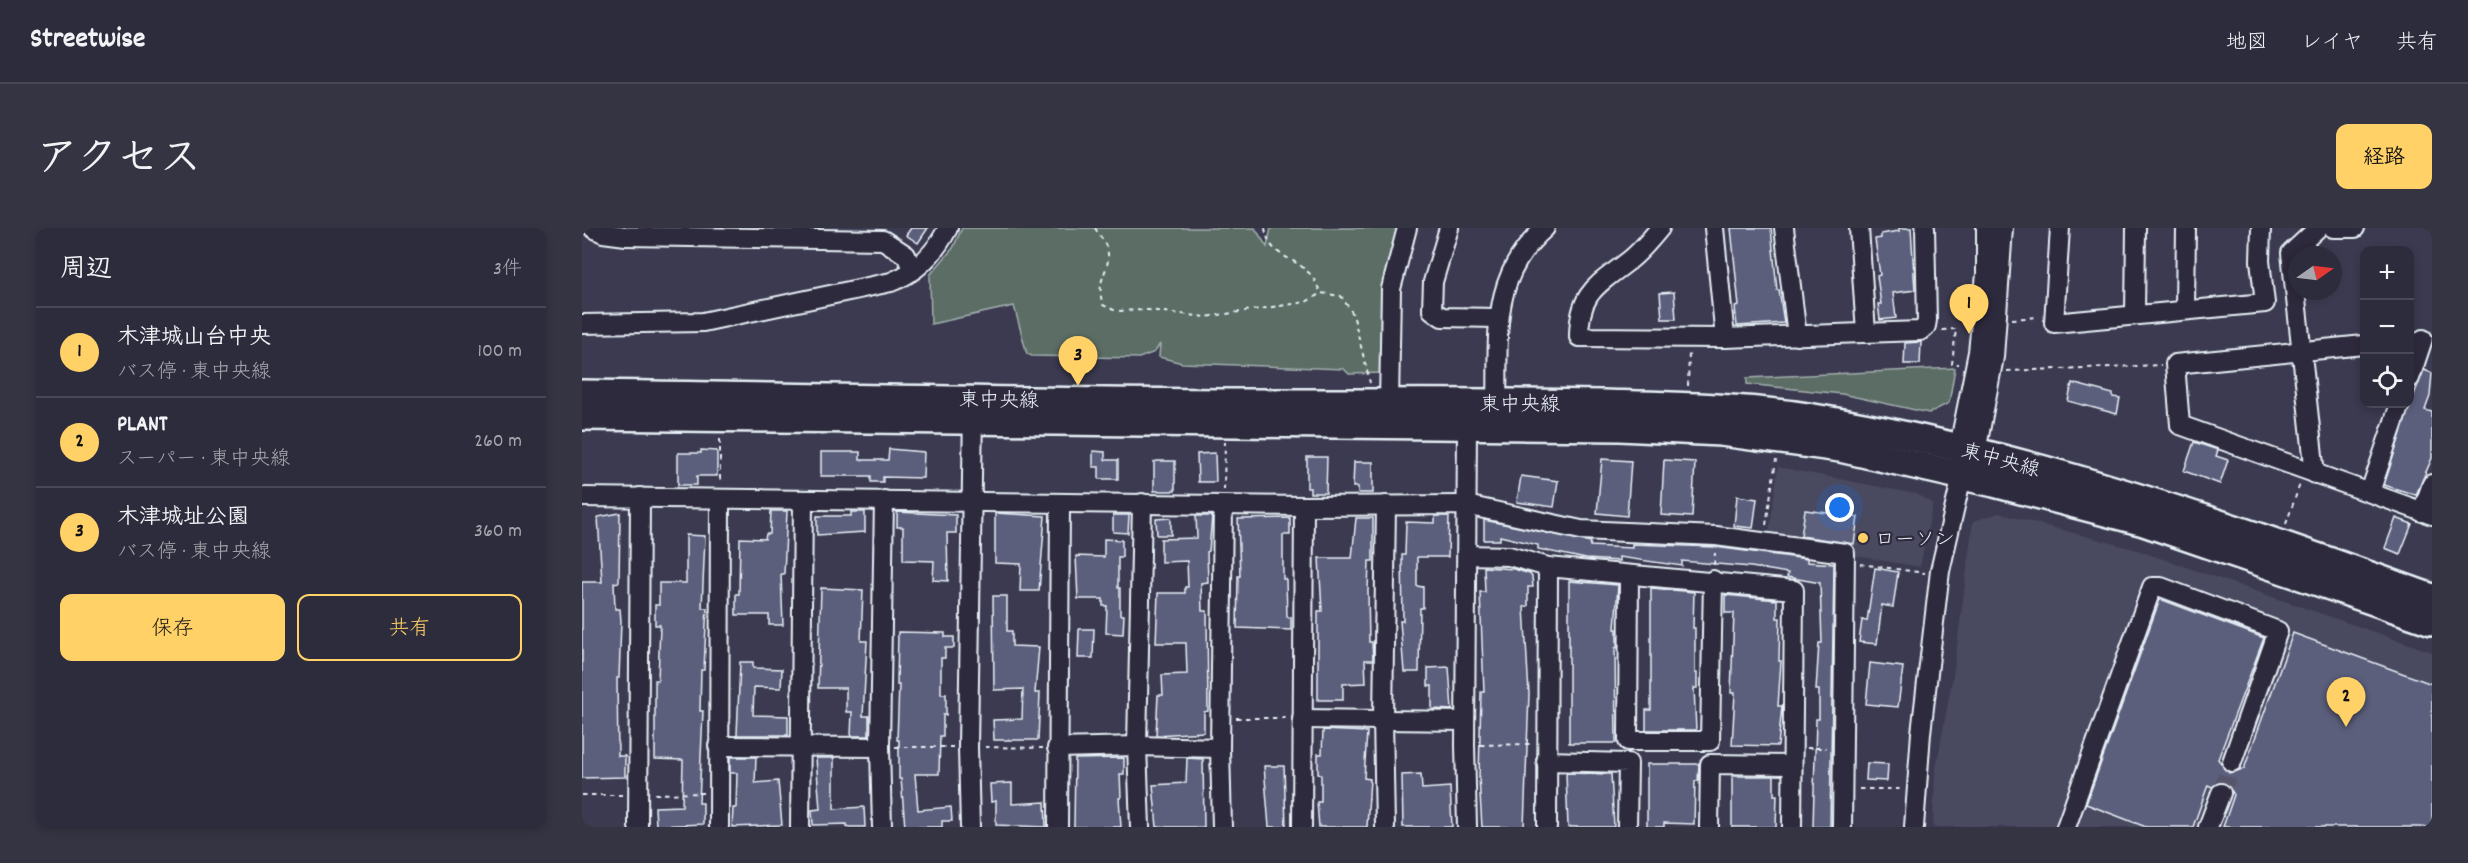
<!DOCTYPE html>
<html lang="ja">
<meta charset="utf-8">
<style>
body{margin:0;font-family:Dekko,"Klee One",sans-serif;background:#353443;color:#f1f3f6}
.controls{position:absolute;right:18px;top:18px;display:grid;overflow:hidden;border-radius:12px;box-shadow:0 3px 9px #0003}
.controls button{width:54px;height:54px;display:grid;place-items:center;padding:0;border:0;border-bottom:2px solid #484856;background:#2d2c3c;color:#f1f3f6;font:30px sans-serif}
.compass{position:absolute;left:1706px;top:18px;width:54px;height:54px;border-radius:50%;background:#2d2c3c;box-shadow:0 3px 9px #0003;rotate:76deg}
.you{position:absolute;left:1258px;top:280px;width:21px;height:21px;margin:-15px;border:4px solid #fff;border-radius:50%;background:#1a73e8;box-shadow:0 0 0 9px #1a73e833}
.badge{display:grid;place-items:center;width:39px;height:39px;border-radius:50%;background:#ffd166;color:#111;font-size:20px;font-weight:700}
.pin{position:absolute;translate:-50% -50px;filter:drop-shadow(0 2px 3px #0008)}
.pin::after{content:'';position:absolute;top:32px;width:21px;height:18px;background:inherit;clip-path:polygon(0 0,100% 0,50% 100%)}
.list{margin:0;padding:0;list-style:none}
h2{display:flex;justify-content:space-between;align-items:center;height:78px;margin:0;padding:0 24px;font-size:26px}
h2 small{font-size:20px;font-weight:400;color:#a7a7af}
.list li{display:grid;grid-template-columns:39px 1fr auto;gap:18px;align-items:center;box-sizing:border-box;height:90px;padding:0 24px;border-top:2px solid #484856}
.list b{display:block;font-size:22px;white-space:nowrap}
.list p{margin:0;font-size:20px;white-space:nowrap;color:#a7a7af}
.list em{font-size:20px;font-style:normal;color:#a7a7af}
.actions{display:flex;gap:12px;padding:18px 24px}
.actions a{flex:1;padding:14px 0;border:2px solid #ffd166;border-radius:12px;text-align:center;font-size:21px;color:#ffd166}
.actions .main{background:#ffd166;color:#111}
.icon{flex:none;width:33px;height:33px;fill:none;stroke:currentColor;stroke-width:2;stroke-linecap:round;stroke-linejoin:round}
.map{position:relative;flex:none;width:1850px;height:599px;overflow:hidden;border-radius:12px}
header{display:flex;align-items:center;gap:36px;box-sizing:border-box;height:84px;padding:0 30px;background:#2d2c3c;border-bottom:2px solid #484856}
header strong{font-size:28px}
nav{display:flex;gap:33px;margin-inline-start:auto;font-size:21px}
.intro{display:flex;align-items:center;justify-content:space-between;box-sizing:border-box;height:144px;padding:0 36px}
h1{margin:0;font-size:42px}
.button{padding:15px 27px;border-radius:12px;background:#ffd166;color:#111;font-size:21px;font-weight:700}
main{display:flex;gap:36px;padding:0 36px}
aside{flex:1;background:#2d2c3c;border-radius:12px;box-shadow:0 3px 9px #0003}
.map>svg:first-child{display:block}
</style>
<header>
<strong>Streetwise</strong>
<nav><a>地図</a><a>レイヤ</a><a>共有</a></nav>
</header>
<div class="intro"><h1>アクセス</h1><a class="button">経路</a></div>
<main>
<aside>
<h2>周辺<small>3件</small></h2>
<ul class="list">
<li><span class="badge">1</span><div><b>木津城山台中央</b><p>バス停 · 東中央線</p></div><em>100 m</em></li>
<li><span class="badge">2</span><div><b>PLANT</b><p>スーパー · 東中央線</p></div><em>260 m</em></li>
<li><span class="badge">3</span><div><b>木津城址公園</b><p>バス停 · 東中央線</p></div><em>360 m</em></li>
</ul>
<div class="actions"><a class="main">保存</a><a>共有</a></div>
</aside>
<div class="map">
<svg width="1850" height="599" viewBox="0 0 1850 599">
<rect width="100%" height="100%" fill="#3c3a50"/>
<filter id="ink" filterUnits="userSpaceOnUse"><feTurbulence type="fractalNoise" baseFrequency=".0167" numOctaves="2"/><feDisplacementMap in="SourceGraphic" scale="12" xChannelSelector="R" yChannelSelector="G"/><feConvolveMatrix kernelMatrix="1 2 1 2 8 2 1 2 1" color-interpolation-filters="sRGB"/></filter>
<g filter="url(#ink)">
<g fill="#494860">
<path d="M 1196,239 L 1334,266 L 1351,275 L 1338,339 L 1274,328 L 1272,319 L 1187,305 Z"/>
<path d="M 1417,285 L 1552,321 L 1850,424 L 1850,599 L 1351,599 L 1353,546 L 1372,441 L 1391,293 Z"/>
</g>
<g fill="#5b6d65" stroke="#a2afae" stroke-width="1.5">
<path d="M 380,0 L 673,0 L 685,19 L 689,0 L 816,0 C 802,49 798,94 799,145 L 767,146 L 762,141 L 600,135 L 577,129 L 578,116 L 573,124 L 557,130 L 450,128 L 445,126 L 432,78 L 349,96 L 348,47 L 371,20 Z"/>
<path d="M 1373,140 L 1367,175 L 1347,185 L 1260,166 L 1165,156 L 1165,150 Z"/>
</g>
<g fill="#5c5e7c" stroke="#e8f1f8" stroke-width="1.5">
<path d="M 329,0 L 346,0 L 336,15 L 324,7 Z"/>
<path d="M 1149,0 L 1189,0 L 1195,62 L 1197,62 L 1202,95 L 1155,98 L 1153,79 L 1157,78 Z"/>
<path d="M 1317,0 L 1329,0 L 1333,62 L 1311,65 L 1314,90 L 1298,92 L 1296,76 L 1299,76 L 1295,48 L 1298,47 L 1293,11 L 1299,10 L 1299,6 L 1317,3 Z"/>
<path d="M 1092,64 L 1094,91 L 1080,91 L 1078,65 Z"/>
<path d="M 1339,114 L 1338,136 L 1322,136 L 1323,115 Z"/>
<path d="M 1842,142 L 1850,145 L 1848,168 L 1843,182 L 1850,184 L 1850,230 L 1834,267 L 1802,257 L 1829,174 Z"/>
<path d="M 1490,155 L 1531,166 L 1531,169 L 1538,170 L 1535,186 L 1486,173 Z"/>
<path d="M 1612,214 L 1636,222 L 1634,228 L 1646,232 L 1638,256 L 1602,243 Z"/>
<path d="M 307,221 L 342,224 L 341,250 L 301,249 L 301,254 L 289,254 L 289,248 L 239,248 L 239,224 L 278,224 L 278,232 L 306,232 Z"/>
<path d="M 119,222 L 135,223 L 135,248 L 115,248 L 115,257 L 96,257 L 96,225 L 119,225 Z"/>
<path d="M 511,223 L 523,224 L 523,232 L 536,232 L 536,251 L 517,251 L 517,239 L 511,239 Z"/>
<path d="M 633,225 L 634,254 L 616,254 L 615,226 Z"/>
<path d="M 725,229 L 745,229 L 744,265 L 728,265 L 728,260 L 725,260 Z"/>
<path d="M 1020,231 L 1049,233 L 1045,288 L 1015,285 Z"/>
<path d="M 1082,232 L 1113,234 L 1110,289 L 1079,287 Z"/>
<path d="M 575,233 L 593,233 L 593,263 L 572,263 L 572,234 Z"/>
<path d="M 772,234 L 791,234 L 791,265 L 776,265 L 776,259 L 771,259 Z"/>
<path d="M 939,248 L 976,253 L 972,279 L 935,274 Z"/>
<path d="M 1155,268 L 1175,271 L 1171,300 L 1152,298 Z"/>
<path d="M 1223,282 L 1276,289 L 1272,316 L 1219,308 Z"/>
<path d="M 189,283 L 205,283 L 202,346 L 199,346 L 201,397 L 187,397 L 187,387 L 154,387 L 154,366 L 157,366 L 158,310 L 183,311 L 184,306 L 188,306 Z"/>
<path d="M 269,284 L 283,284 L 283,304 L 235,307 L 235,288 L 269,288 Z"/>
<path d="M 315,284 L 374,287 L 374,305 L 365,305 L 366,353 L 351,352 L 352,333 L 321,332 L 321,299 L 315,299 Z"/>
<path d="M 38,285 L 37,354 L 32,355 L 33,381 L 38,381 L 39,393 L 37,450 L 35,450 L 36,528 L 43,528 L 43,549 L 0,550 L 0,354 L 20,354 L 16,289 Z"/>
<path d="M 413,285 L 463,288 L 457,363 L 438,363 L 439,336 L 413,335 Z"/>
<path d="M 531,287 L 547,287 L 546,305 L 531,304 Z"/>
<path d="M 614,288 L 630,288 L 627,323 L 625,324 L 626,354 L 619,355 L 620,383 L 625,383 L 626,483 L 622,484 L 622,504 L 574,507 L 576,467 L 581,467 L 580,447 L 605,446 L 604,415 L 574,415 L 576,365 L 603,365 L 603,359 L 606,359 L 605,333 L 579,334 L 579,311 L 615,310 Z"/>
<path d="M 853,288 L 867,288 L 866,329 L 835,329 L 835,358 L 841,359 L 841,380 L 838,380 L 837,444 L 822,444 L 818,393 L 821,393 L 820,327 L 823,327 L 824,294 L 853,295 Z"/>
<path d="M 589,290 L 589,307 L 575,307 L 574,291 Z"/>
<path d="M 708,290 L 708,307 L 701,307 L 701,351 L 704,351 L 705,389 L 709,389 L 709,402 L 655,400 L 656,348 L 658,348 L 656,291 Z"/>
<path d="M 774,290 L 791,290 L 791,333 L 787,333 L 786,363 L 787,414 L 790,414 L 791,432 L 783,432 L 784,455 L 761,456 L 761,472 L 736,472 L 736,383 L 740,383 L 737,330 L 770,330 Z"/>
<path d="M 1814,290 L 1830,296 L 1818,326 L 1803,320 Z"/>
<path d="M 902,292 L 1009,314 L 1008,318 L 1050,320 L 1050,316 L 1133,319 L 1225,331 L 1225,334 L 1252,336 L 1248,599 L 1231,599 L 1234,491 L 1237,491 L 1237,462 L 1234,462 L 1237,415 L 1240,415 L 1238,355 L 1205,349 L 1206,345 L 1169,339 L 1100,333 L 1100,338 L 1037,329 L 1037,333 L 1004,331 L 956,321 L 956,317 L 918,308 L 918,312 L 902,312 Z"/>
<path d="M 104,307 L 123,308 L 120,380 L 125,380 L 124,396 L 122,442 L 119,442 L 118,483 L 121,483 L 117,575 L 121,575 L 121,596 L 74,598 L 73,579 L 100,578 L 101,532 L 73,531 L 73,452 L 76,452 L 78,397 L 73,397 L 73,377 L 77,377 L 77,355 L 104,355 Z"/>
<path d="M 522,311 L 540,312 L 540,329 L 536,329 L 536,360 L 538,360 L 538,387 L 542,387 L 541,406 L 524,405 L 525,378 L 521,378 L 521,371 L 496,371 L 494,328 L 522,329 Z"/>
<path d="M 902,339 L 932,341 L 948,346 L 950,349 L 951,359 L 946,359 L 946,378 L 942,379 L 947,466 L 942,599 L 900,599 L 897,550 L 899,464 L 902,464 L 898,364 L 903,364 Z"/>
<path d="M 1293,340 L 1316,344 L 1311,379 L 1300,377 L 1295,416 L 1277,414 L 1280,392 L 1285,393 Z"/>
<path d="M 987,353 L 1036,357 L 1033,401 L 1035,401 L 1035,420 L 1033,420 L 1034,515 L 987,515 Z"/>
<path d="M 239,360 L 281,362 L 279,413 L 285,413 L 281,488 L 287,488 L 287,508 L 269,508 L 270,484 L 264,484 L 264,460 L 236,460 Z"/>
<path d="M 1069,360 L 1112,364 L 1111,400 L 1113,400 L 1113,445 L 1115,445 L 1115,460 L 1112,460 L 1114,502 L 1064,502 L 1064,482 L 1069,482 Z"/>
<path d="M 1143,367 L 1195,372 L 1195,390 L 1198,390 L 1197,433 L 1199,433 L 1196,478 L 1200,478 L 1196,518 L 1150,517 L 1153,465 L 1149,465 L 1152,385 L 1143,385 Z"/>
<path d="M 411,368 L 425,368 L 425,403 L 430,403 L 430,418 L 457,419 L 453,465 L 458,465 L 456,512 L 412,512 L 411,492 L 440,491 L 441,461 L 412,462 Z"/>
<path d="M 1578,371 L 1682,410 L 1636,531 L 1647,545 L 1662,541 L 1711,405 L 1850,456 L 1850,599 L 1641,599 L 1652,567 L 1647,558 L 1638,554 L 1630,559 L 1626,557 L 1611,599 L 1564,599 L 1504,576 Z"/>
<path d="M 497,401 L 512,401 L 511,430 L 496,430 Z"/>
<path d="M 316,404 L 363,405 L 363,409 L 372,409 L 372,420 L 363,420 L 363,430 L 359,430 L 359,466 L 364,466 L 364,487 L 361,487 L 361,508 L 358,508 L 357,546 L 333,546 L 336,582 L 369,579 L 370,593 L 360,593 L 360,599 L 323,599 L 319,551 L 317,551 L 317,512 L 315,512 L 317,457 L 315,457 Z"/>
<path d="M 158,434 L 171,434 L 171,440 L 200,441 L 199,460 L 172,459 L 171,487 L 206,488 L 206,507 L 155,507 Z"/>
<path d="M 1288,435 L 1321,439 L 1316,479 L 1284,476 Z"/>
<path d="M 867,439 L 870,482 L 850,481 L 850,458 L 846,458 L 846,440 Z"/>
<path d="M 741,502 L 785,504 L 782,550 L 788,551 L 785,599 L 737,599 L 735,574 L 739,574 L 739,547 L 736,546 L 736,526 L 740,526 Z"/>
<path d="M 148,529 L 174,529 L 173,555 L 196,553 L 200,597 L 150,599 L 151,580 L 154,580 L 155,545 L 148,545 Z"/>
<path d="M 234,530 L 252,530 L 252,581 L 282,579 L 283,599 L 265,599 L 265,596 L 231,597 L 230,582 L 238,581 Z"/>
<path d="M 542,530 L 542,546 L 538,546 L 539,570 L 537,570 L 539,599 L 492,599 L 493,531 Z"/>
<path d="M 605,530 L 621,531 L 622,599 L 575,599 L 571,557 L 604,555 Z"/>
<path d="M 1285,535 L 1306,536 L 1305,553 L 1284,552 Z"/>
<path d="M 1065,536 L 1117,536 L 1116,553 L 1113,553 L 1112,596 L 1082,595 L 1082,599 L 1065,599 Z"/>
<path d="M 682,538 L 702,538 L 704,599 L 687,599 Z"/>
<path d="M 984,545 L 1029,546 L 1032,599 L 986,599 Z"/>
<path d="M 839,546 L 840,561 L 868,559 L 870,599 L 821,599 L 820,547 Z"/>
<path d="M 1150,548 L 1192,548 L 1192,567 L 1195,567 L 1194,599 L 1150,599 Z"/>
<path d="M 430,555 L 430,576 L 463,574 L 464,599 L 414,597 L 414,573 L 409,574 L 408,556 Z"/>
</g>
<g fill="none" stroke-linecap="round" stroke-linejoin="round">
<path stroke="#565569" stroke-width="18" stroke-dasharray="18 9" stroke-linecap="butt" d="M 1639,565 L 1650,534"/>
<g stroke="#e8f1f8" stroke-width="22">
<g id="minor">
<path d="M 11,0 L 21,5 L 44,8 L 301,12 L 324,27 L 331,43"/>
<path d="M 867,0 L 851,54 L 850,82 L 860,89 L 915,90"/>
<path d="M 1078,0 C 1069,11 1060,22 1049,31 C 1017,57 997,62 997,109 L 1143,110 L 1338,103 L 1344,98 L 1345,92 L 1343,0"/>
<path d="M 1132,0 L 1143,110"/>
<path d="M 1202,0 L 1215,108"/>
<path d="M 1277,0 L 1284,105"/>
<path d="M 1478,0 L 1472,95 L 1683,75 L 1678,33 L 1679,0"/>
<path d="M 1751,0 L 1773,0"/>
<path d="M 1603,81 L 1604,0"/>
<path d="M 1553,87 L 1554,0"/>
<path d="M 0,96 L 121,94 L 309,54 C 336,44 353,25 366,0"/>
<path d="M 1782,117 L 1593,136 L 1598,197 L 1850,287"/>
<path d="M 1828,150 L 1841,111"/>
<path d="M 807,175 L 809,61 L 825,0"/>
<path d="M 915,175 C 917,108 907,49 963,0"/>
<path d="M 885,198 L 883,517 L 885,599"/>
<path d="M 1388,233 L 1394,224 L 1412,129 L 1421,0"/>
<path d="M 1733,246 L 1709,25 L 1736,0"/>
<path d="M 1788,264 L 1818,176"/>
<path d="M 0,269 L 722,278 L 884,277 L 999,302 L 1134,308 L 1263,325 L 1260,599"/>
<path d="M 1840,284 L 1850,256"/>
<path d="M 885,327 L 927,328 L 966,339"/>
<path d="M 1047,347 L 1046,513 L 1128,513 L 1131,352"/>
<path d="M 720,491 L 883,493"/>
<path d="M 136,518 L 298,519"/>
<path d="M 475,520 L 555,518 L 638,520"/>
<path d="M 964,533 L 1046,535 L 1045,599"/>
<path d="M 56,599 L 58,269"/>
<path d="M 137,599 L 138,271"/>
<path d="M 218,599 L 221,272"/>
<path d="M 300,599 L 298,519 L 302,272"/>
<path d="M 388,599 L 386,519 L 391,181"/>
<path d="M 476,599 L 478,276"/>
<path d="M 558,599 L 555,518 L 560,275"/>
<path d="M 640,599 L 638,520 L 641,277"/>
<path d="M 720,599 L 722,278"/>
<path d="M 803,599 L 801,490 L 804,277"/>
<path d="M 965,599 L 966,339 L 1212,362 L 1210,599"/>
<path d="M 1127,599 L 1128,536 L 1210,537"/>
<path d="M 1332,599 L 1339,505 L 1358,343 L 1380,248 L 1377,219 L 1396,124 L 1404,46 L 1404,0"/>
<path d="M 1484,599 L 1570,359 L 1579,359 L 1696,403 L 1650,534"/>
<path d="M 1626,599 L 1639,565"/>
</g>
</g>
<g stroke="#e8f1f8" stroke-width="32">
<g id="highway">
<path d="M 0,166 C 233,169 465,175 698,175 C 805,175 912,174 1019,176 C 1087,178 1158,179 1226,189 C 1441,224 1645,297 1850,370"/>
<path d="M 0,188 L 1038,199 L 1139,204 L 1258,220 L 1412,255 L 1562,294 L 1850,393"/>
</g>
</g>
<g stroke="#e8f1f8" stroke-width="2" stroke-dasharray="4.5 4.5" stroke-linecap="butt">
<path d="M 513,0 C 517,7 523,14 525,21 C 531,42 512,49 521,77 L 534,83 L 566,82 L 624,89 L 724,74 L 739,65 L 759,68 L 771,86 L 788,155"/>
<path d="M 683,0 C 688,30 708,26 726,44 C 732,49 735,58 739,65"/>
<path d="M 1430,91 L 1457,89"/>
<path d="M 1360,102 L 1374,101 L 1370,136 L 1377,136"/>
<path d="M 1425,143 L 1579,137"/>
<path d="M 1106,158 L 1107,125"/>
<path d="M 138,211 L 138,256"/>
<path d="M 642,262 L 643,214"/>
<path d="M 1704,296 L 1718,256"/>
<path d="M 1184,297 L 1194,232"/>
<path d="M 1278,336 L 1343,345"/>
<path d="M 1132,337 L 1133,325"/>
<path d="M 654,490 L 705,490"/>
<path d="M 898,517 L 949,516"/>
<path d="M 313,519 L 371,519"/>
<path d="M 403,519 L 461,520"/>
<path d="M 1225,520 L 1244,520"/>
<path d="M 1277,561 L 1319,561"/>
<path d="M 73,566 L 121,565"/>
<path d="M 0,567 L 40,567"/>
</g>
<use href="#minor" stroke="#2f2a3d" stroke-width="18"/>
<use href="#highway" stroke="#2f2a3d" stroke-width="27"/>
</g>
</g>
<circle fill="#ffd166" stroke="#2f2a3d" stroke-width="2" cx="1281" cy="310" r="6"/>
<g text-anchor="middle" stroke-width="4.5" stroke-linejoin="round" paint-order="stroke">
<g font-size="20" fill="#e8f1f8" stroke="#2f2a3d">
<text transform="translate(417 171) rotate(1)" y="7">東中央線</text>
<text x="938" y="182">東中央線</text>
<text transform="translate(1419 231) rotate(15)" y="7">東中央線</text>
</g>
<g font-size="20" fill="#e8f1f8" stroke="#2f2a3d" text-anchor="start">
<text x="1293" y="317">ローソン</text>
</g>
</g>
</svg>
<div class="controls">
<button>+</button>
<button>−</button>
<button><svg class="icon" aria-label="locate" viewBox="0 0 24 24"><circle cx="12" cy="12" r="6"/><path d="M12 2v4M12 18v4M2 12h4M18 12h4"/></svg></button>
</div>
<svg class="compass" viewBox="-18 -18 36 36"><path d="M0-13l5 13h-10z" fill="#e53935"/><path d="M0 13l5-13h-10z" fill="#a7a7af"/></svg>
<div class="you"></div>
<div class="pin badge" style="left:1387px;top:106px">1</div>
<div class="pin badge" style="left:1764px;top:499px">2</div>
<div class="pin badge" style="left:496px;top:158px">3</div>
</div>
</main>
